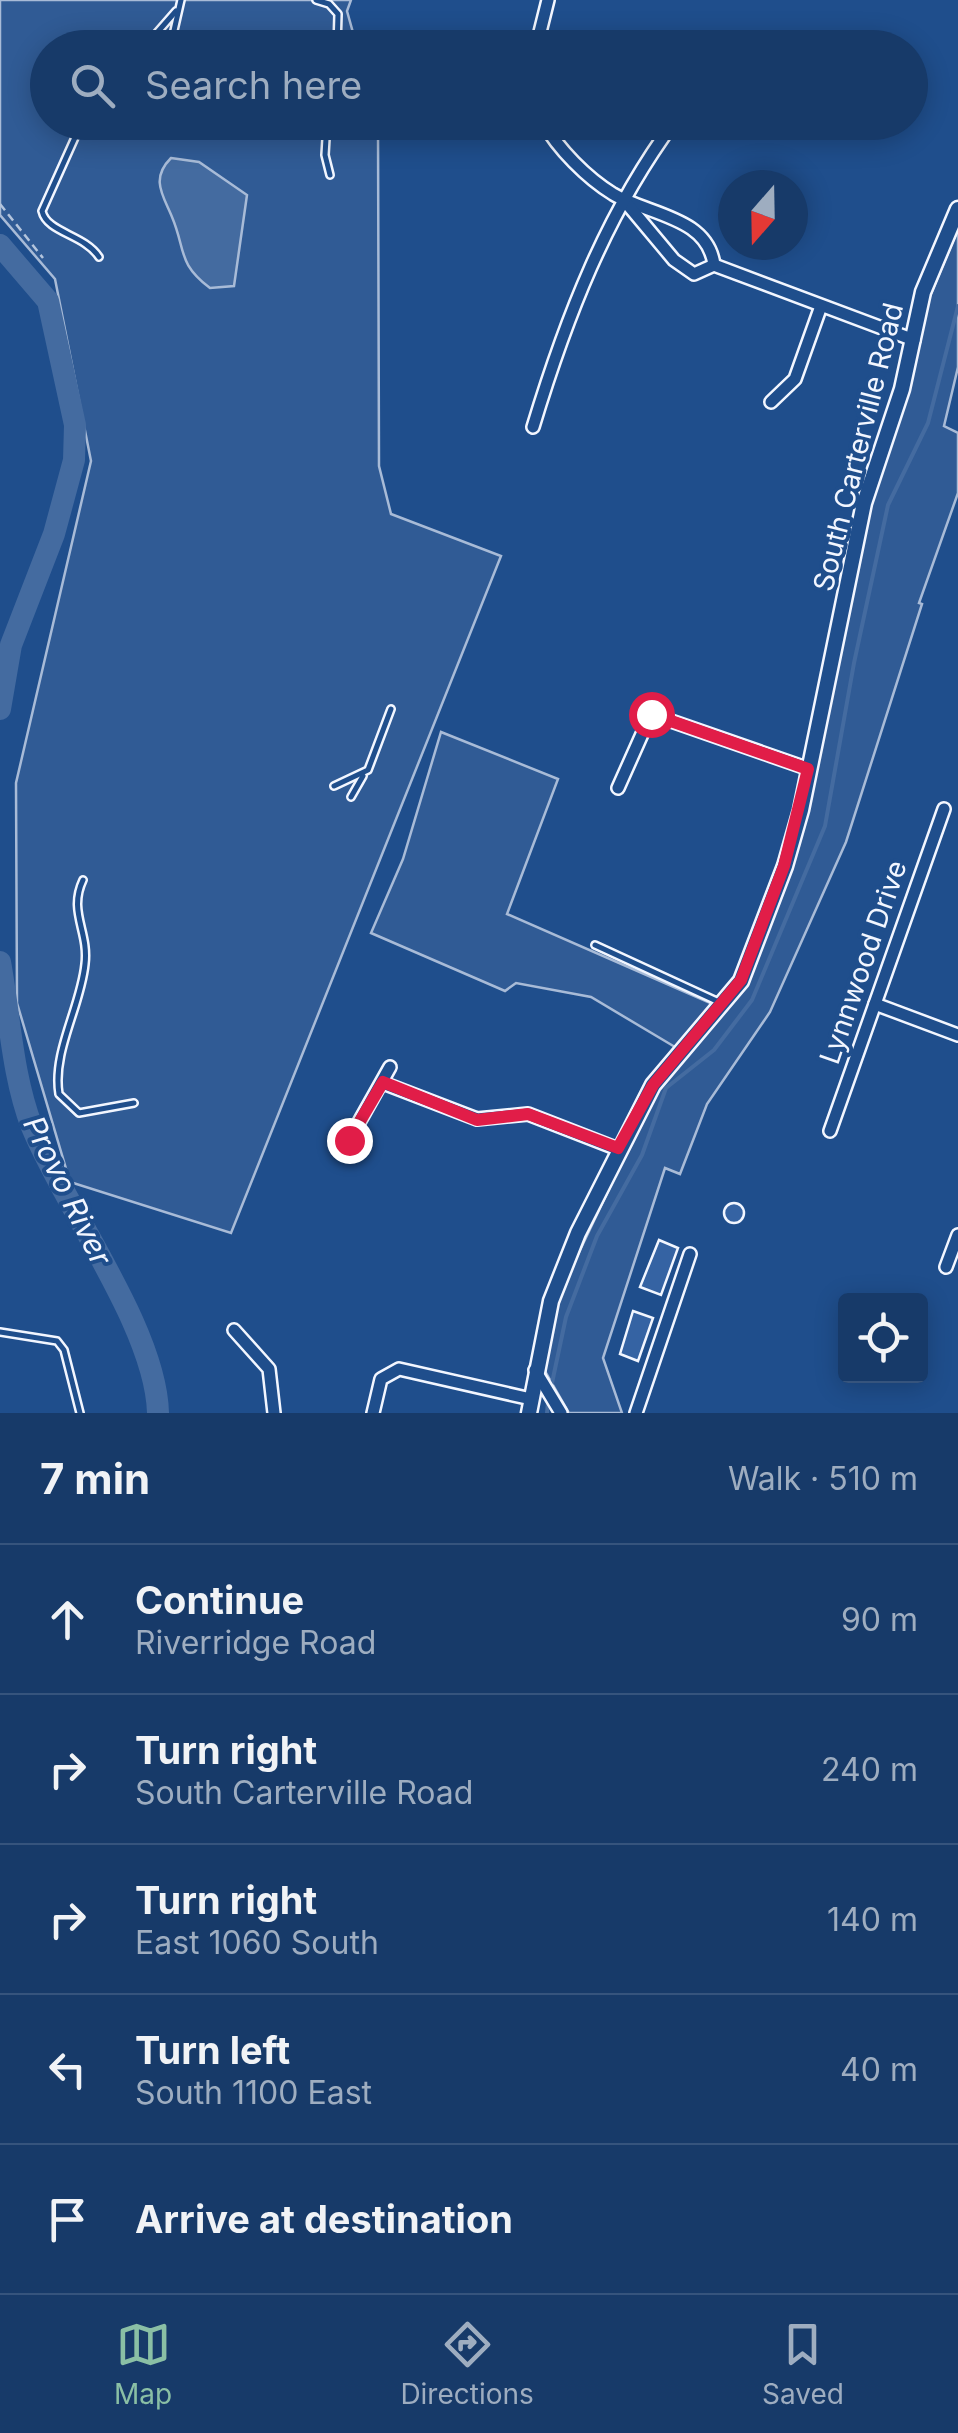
<!DOCTYPE html>
<meta charset="utf-8">
<style>
body{margin:0;font-family:Inter,sans-serif;background:#244571;color:#f1f3f6}
.controls{position:absolute;right:30px;bottom:30px;display:grid;overflow:hidden;border-radius:10px;box-shadow:0 5px 25px #0003}
.controls button{width:90px;height:90px;display:grid;place-items:center;padding:0;border:0;border-bottom:2px solid #36547d;background:#173a69;color:#f1f3f6;font:50px sans-serif}
.compass{position:absolute;left:718px;top:170px;width:90px;height:90px;border-radius:50%;background:#173a69;box-shadow:0 5px 25px #0003;rotate:200deg}
.stop{position:absolute;width:30px;height:30px;margin:-22px;border:8px solid #e11d48;border-radius:50%;background:#fff}
.stop.end{background:#e11d48;border-color:#fff;box-shadow:0 2px 10px #0008}
.list{margin:0;padding:0;list-style:none}
h2{display:flex;justify-content:space-between;align-items:center;height:130px;margin:0;padding:0 40px;font-size:42px}
h2 small{font-size:32px;font-weight:400;color:#9eadc0}
.list li{display:grid;grid-template-columns:65px 1fr auto;gap:30px;align-items:center;box-sizing:border-box;height:150px;padding:0 40px;border-top:2px solid #36547d}
.list b{display:block;font-size:38px;white-space:nowrap}
.list p{margin:0;font-size:32px;white-space:nowrap;color:#9eadc0}
.list em{font-size:32px;font-style:normal;color:#9eadc0}
.icon{flex:none;width:55px;height:55px;fill:none;stroke:currentColor;stroke-width:2;stroke-linecap:round;stroke-linejoin:round}
.map{position:relative;flex:none;width:958px;height:1413px;overflow:hidden}
.search{position:absolute;background:#173a69;box-shadow:0 5px 25px #0003;left:30px;right:30px;top:30px;height:110px;display:flex;align-items:center;gap:25px;box-sizing:border-box;padding:0 35px;border-radius:55px;color:#9eadc0;font-size:38px}
.sheet{height:880px;background:#173a69}
nav{display:flex;justify-content:space-around;align-items:center;box-sizing:border-box;height:140px;border-top:2px solid #36547d;background:#173a69;font-size:28px;color:#9eadc0}
nav a{display:grid;justify-items:center;gap:5px}
nav .on{color:#8abfa5}
.map>svg:first-child{display:block}
</style>
<div class="map">
<svg width="958" height="1413" viewBox="0 0 958 1413">
<rect width="100%" height="100%" fill="#1f4e8c"/>
<g fill="#305b95" stroke="#a8bbd7" stroke-width="2.5">
<path d="M 0,0 L 351,0 L 347,11 L 357,47 L 48,48 L 48,122 L 378,123 L 379,466 L 391,514 L 501,556 L 231,1233 L 70,1182 L 17,1003 L 16,783 L 91,461 L 55,279 L 0,215 Z"/>
<path d="M 958,229 L 958,367 L 944,426 L 958,433 L 958,493 L 919,603 L 922,604 L 846,842 L 770,1012 L 707,1104 L 680,1174 L 665,1168 L 603,1358 L 622,1413 L 569,1413 L 545,1371 L 543,1356 L 562,1288 L 649,1105 L 670,1072 L 743,990 L 769,929 L 805,816 L 871,498 L 901,415 L 928,301 Z"/>
<path d="M 441,732 L 558,779 L 507,914 L 715,1005 L 675,1047 L 591,997 L 516,983 L 505,991 L 371,933 L 403,859 Z"/>
</g>
<path fill="#446ba0" stroke="#a8bbd7" stroke-width="2.5" d="M 171,158 L 199,162 L 247,195 L 234,286 L 210,288 C 177,263 186,250 172,217 C 163,195 150,179 171,158 Z"/>
<g fill="none" stroke-linecap="round" stroke-linejoin="round">
<g stroke="#446ba0" stroke-width="4">
<path d="M 552,1383 L 566,1317 L 597,1236 L 642,1155 L 666,1088 L 714,1050 L 752,1000 L 825,826 L 854,663 L 888,505 L 928,423 L 958,306"/>
<path d="M 547,1413 L 548,1402"/>
</g>
<g stroke="#446ba0" stroke-width="22">
<path d="M 0,245 L 48,301 L 75,425 L 74,460 L 54,534 L 11,645 L 0,709"/>
<path d="M 0,962 C 10,1017 12,1075 32,1127 C 65,1208 156,1328 158,1413"/>
</g>
</g>
<g fill="#3563a3" stroke="#f2f6ff" stroke-width="2.5">
<circle cx="734" cy="1213" r="10"/>
<path d="M 659,1240 L 678,1248 L 661,1295 L 640,1287 Z"/>
<path d="M 633,1311 L 653,1318 L 638,1361 L 620,1354 Z"/>
</g>
<g fill="none" stroke-linecap="round" stroke-linejoin="round">
<g stroke="#f2f6ff" stroke-width="10">
<g id="service">
<path d="M 316,0 L 329,4 L 338,14 L 337,48"/>
<path d="M 152,48 L 155,35 L 176,11"/>
<path d="M 170,48 L 181,0"/>
<path d="M 82,122 L 42,211 C 47,233 84,234 99,257"/>
<path d="M 327,122 L 325,155 L 330,175"/>
<path d="M 334,786 L 368,770 L 391,709"/>
<path d="M 351,797 L 363,776"/>
<path d="M 83,880 C 68,912 89,931 85,964 C 81,1006 52,1052 59,1094 L 79,1113 L 134,1103"/>
<path d="M 595,945 L 721,1003"/>
<path d="M 0,1332 L 57,1341 L 64,1350 L 80,1413"/>
</g>
</g>
<g stroke="#f2f6ff" stroke-width="16">
<g id="minor">
<path d="M 536,48 L 548,0"/>
<path d="M 543,122 C 558,149 587,178 613,194 C 649,215 708,217 714,265"/>
<path d="M 623,199 L 674,260 L 694,274 L 714,265 L 914,340"/>
<path d="M 771,402 L 795,379 L 821,306"/>
<path d="M 533,427 C 566,318 606,214 674,122"/>
<path d="M 618,788 L 651,714 L 809,769"/>
<path d="M 875,1004 L 958,1035"/>
<path d="M 383,1083 L 477,1119 L 528,1114 L 618,1149"/>
<path d="M 830,1131 L 944,809"/>
<path d="M 349,1140 L 390,1067"/>
<path d="M 946,1267 L 958,1235"/>
<path d="M 234,1330 L 269,1369 L 274,1413"/>
<path d="M 535,1370 L 561,1413"/>
<path d="M 373,1413 L 381,1379 L 399,1369 L 531,1399"/>
<path d="M 636,1413 L 690,1254"/>
</g>
</g>
<g stroke="#f2f6ff" stroke-width="19">
<path id="tertiary" d="M 529,1413 L 551,1301 L 578,1233 L 653,1085 L 741,981 L 785,866 L 801,810 L 864,503 L 902,389 L 923,292 L 958,209"/>
</g>
<path stroke="#b3c4dc" stroke-width="2.5" stroke-dasharray="8 5" stroke-linecap="butt" d="M 0,204 L 43,258"/>
<use href="#service" stroke="#1f4e8c" stroke-width="5"/>
<use href="#minor" stroke="#1f4e8c" stroke-width="11"/>
<use href="#tertiary" stroke="#1f4e8c" stroke-width="14"/>
</g>
<g fill="none" stroke-linecap="round" stroke-linejoin="round">
<path stroke="#e11d48" stroke-width="12" d="M 349,1140 L 383,1082 L 477,1120 L 528,1114 L 618,1148 L 653,1085 L 741,980 L 784,866 L 808,769 L 651,714"/>
</g>
<g text-anchor="middle" stroke-width="8" stroke-linejoin="round" paint-order="stroke">
<g font-size="28" fill="#f2f6ff" stroke="#1f4e8c">
<text transform="translate(858 447) rotate(-76)" y="10">South Carterville Road</text>
<text transform="translate(863 962) rotate(-71)" y="10">Lynnwood Drive</text>
</g>
<g font-size="30" font-style="italic" fill="#f2f6ff" stroke="#1f4e8c">
<text transform="translate(67 1191) rotate(64)" y="10">Provo River</text>
</g>
</g>
</svg>
<div class="controls">
<button><svg class="icon" aria-label="locate" viewBox="0 0 24 24"><circle cx="12" cy="12" r="6"/><path d="M12 2v4M12 18v4M2 12h4M18 12h4"/></svg></button>
</div>
<svg class="compass" viewBox="-18 -18 36 36"><path d="M0-13l5 13h-10z" fill="#e53935"/><path d="M0 13l5-13h-10z" fill="#9eadc0"/></svg>
<div class="stop" style="left:651px;top:714px"></div>
<div class="stop end" style="left:349px;top:1140px"></div>
<div class="search"><svg class="icon" aria-label="search" viewBox="0 0 24 24"><circle cx="10" cy="10" r="6"/><path d="M15 15l6 6"/></svg>Search here</div>
</div>
<section class="sheet">
<h2>7 min<small>Walk · 510 m</small></h2>
<ul class="list">
<li><svg class="icon" aria-label="ahead" viewBox="0 0 24 24"><path d="M12 20V5M6 11l6-6 6 6"/></svg><div><b>Continue</b><p>Riverridge Road</p></div><em>90 m</em></li>
<li><svg class="icon" aria-label="right" viewBox="0 0 24 24"><path d="M7 20v-9h11M14 6l5 5-5 5"/></svg><div><b>Turn right</b><p>South Carterville Road</p></div><em>240 m</em></li>
<li><svg class="icon" aria-label="right" viewBox="0 0 24 24"><path d="M7 20v-9h11M14 6l5 5-5 5"/></svg><div><b>Turn right</b><p>East 1060 South</p></div><em>140 m</em></li>
<li><svg class="icon" aria-label="left" viewBox="0 0 24 24"><path d="M17 20v-9H6M10 6l-5 5 5 5"/></svg><div><b>Turn left</b><p>South 1100 East</p></div><em>40 m</em></li>
<li><svg class="icon" aria-label="arrive" viewBox="0 0 24 24"><path d="M6 21V4h12l-3 4 3 4H6"/></svg><div><b>Arrive at destination</b></div></li>
</ul>
</section>
<nav>
<a class="on"><svg class="icon" aria-label="map" viewBox="0 0 24 24"><path d="M3 6l6-2 6 2 6-2v14l-6 2-6-2-6 2zM9 4v14M15 6v14"/></svg>Map</a>
<a><svg class="icon" aria-label="directions" viewBox="0 0 24 24"><path d="M12 3l9 9-9 9-9-9zM9 14v-3h6M13 9l2 2-2 2"/></svg>Directions</a>
<a><svg class="icon" aria-label="saved" viewBox="0 0 24 24"><path d="M7 4h10v16l-5-4-5 4z"/></svg>Saved</a>
</nav>
